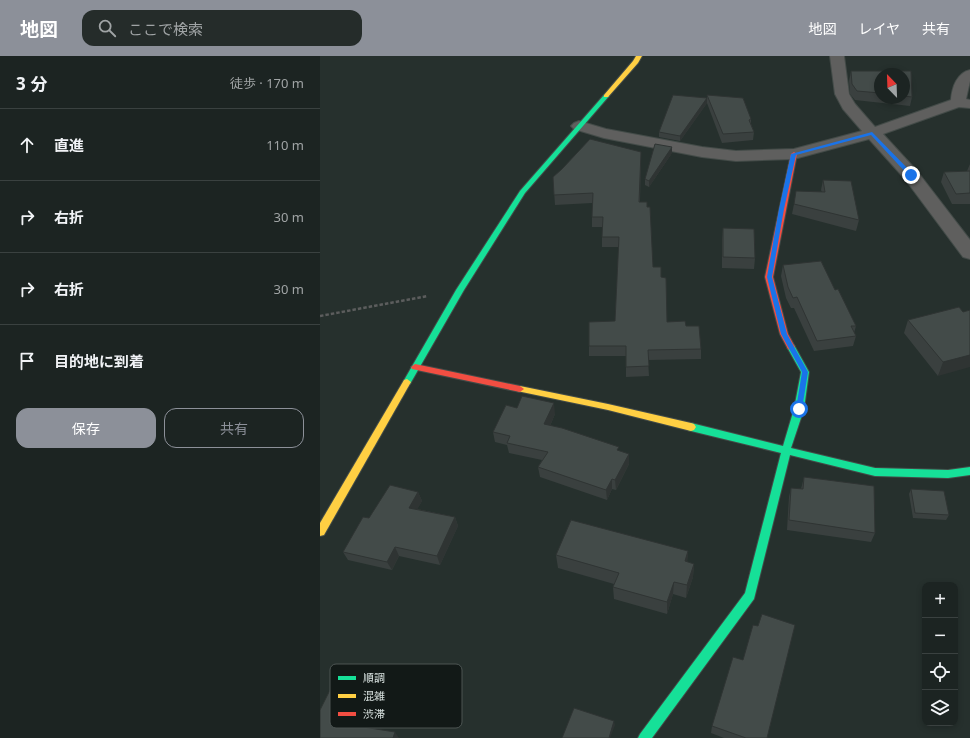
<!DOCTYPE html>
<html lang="ja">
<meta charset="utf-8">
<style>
body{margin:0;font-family:"Noto Sans","Noto Sans JP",sans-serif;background:#252c2a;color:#f1f3f6}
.controls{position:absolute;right:12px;bottom:12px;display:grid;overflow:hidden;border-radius:8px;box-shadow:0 2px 6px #0003}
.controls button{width:36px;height:36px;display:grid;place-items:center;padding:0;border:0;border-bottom:1px solid #3a4140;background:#1c2422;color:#f1f3f6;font:20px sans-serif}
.compass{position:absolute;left:554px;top:12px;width:36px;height:36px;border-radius:50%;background:#1c2422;box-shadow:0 2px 6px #0003;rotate:337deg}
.stop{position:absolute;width:12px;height:12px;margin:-9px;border:3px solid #1a73e8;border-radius:50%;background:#fff}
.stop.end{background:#1a73e8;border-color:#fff;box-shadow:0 1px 4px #0008}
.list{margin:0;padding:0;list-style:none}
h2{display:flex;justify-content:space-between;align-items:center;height:52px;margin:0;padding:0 16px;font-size:17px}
h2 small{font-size:13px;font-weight:400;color:#a0a4a5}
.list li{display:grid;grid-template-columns:26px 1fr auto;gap:12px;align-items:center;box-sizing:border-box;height:72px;padding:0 16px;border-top:1px solid #3a4140}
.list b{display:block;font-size:15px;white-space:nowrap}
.list em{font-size:13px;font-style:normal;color:#a0a4a5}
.actions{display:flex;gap:8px;padding:12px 16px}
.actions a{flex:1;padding:9px 0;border:1px solid #8c9099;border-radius:12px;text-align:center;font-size:14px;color:#8c9099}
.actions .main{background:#8c9099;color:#fff}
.icon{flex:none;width:22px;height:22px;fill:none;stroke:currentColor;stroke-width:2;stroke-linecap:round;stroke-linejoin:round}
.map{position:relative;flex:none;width:650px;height:682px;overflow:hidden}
header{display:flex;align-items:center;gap:24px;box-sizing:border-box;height:56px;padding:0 20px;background:#8c9099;color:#fff}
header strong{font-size:19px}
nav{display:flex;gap:22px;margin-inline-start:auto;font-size:14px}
.search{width:280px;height:36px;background:#252c2a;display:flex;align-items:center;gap:10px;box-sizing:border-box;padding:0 14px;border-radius:12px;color:#a0a4a5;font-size:15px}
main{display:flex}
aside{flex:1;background:#1c2422}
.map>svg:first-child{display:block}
</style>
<header>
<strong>地図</strong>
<div class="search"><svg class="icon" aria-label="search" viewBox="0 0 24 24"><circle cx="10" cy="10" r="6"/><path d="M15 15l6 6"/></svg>ここで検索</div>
<nav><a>地図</a><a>レイヤ</a><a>共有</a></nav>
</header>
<main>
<aside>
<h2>3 分<small>徒歩 · 170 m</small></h2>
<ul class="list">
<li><svg class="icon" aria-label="ahead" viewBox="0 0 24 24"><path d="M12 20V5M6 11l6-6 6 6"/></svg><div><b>直進</b></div><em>110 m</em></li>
<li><svg class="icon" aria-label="right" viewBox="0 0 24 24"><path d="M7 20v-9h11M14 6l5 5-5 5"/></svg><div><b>右折</b></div><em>30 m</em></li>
<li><svg class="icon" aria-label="right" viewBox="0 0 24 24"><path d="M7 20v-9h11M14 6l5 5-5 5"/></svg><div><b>右折</b></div><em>30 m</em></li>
<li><svg class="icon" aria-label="arrive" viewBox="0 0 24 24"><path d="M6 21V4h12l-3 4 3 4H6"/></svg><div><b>目的地に到着</b></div></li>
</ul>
<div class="actions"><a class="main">保存</a><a>共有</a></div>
</aside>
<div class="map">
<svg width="650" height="682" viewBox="0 0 650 682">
<rect width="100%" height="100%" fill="#26302d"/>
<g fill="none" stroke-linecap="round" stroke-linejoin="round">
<g stroke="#434b48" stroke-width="2">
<path id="street" d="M 510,0 L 524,0 L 529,38 L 535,48 L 555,71 L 631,44 C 632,31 637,17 650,14 L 650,25 L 646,43 L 650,44 L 650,52 L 639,51 L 563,78 L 597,115 L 650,184 L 650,203 L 643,201 L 585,123 L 549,83 L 474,103 L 416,105 L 382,101 L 284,82 L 254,73 L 251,70 L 254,67 L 259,65 L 286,73 L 382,91 L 416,95 L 474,93 L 542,75 L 523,53 L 515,38 Z"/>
</g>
<g stroke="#434b48" stroke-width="2">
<g id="fast">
<path d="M 284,39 L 289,40 L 205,137 L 144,234 L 90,328 L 84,328 L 83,326 L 136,234 L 200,135 Z"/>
<path d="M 471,288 L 474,289 L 489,316 L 484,353 L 471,392 L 555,412 L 628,414 L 650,411 L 650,419 L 628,422 L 555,420 L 470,399 L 434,543 L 332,682 L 318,682 L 320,678 L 425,537 L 461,397 L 371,375 L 368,374 L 366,371 L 368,368 L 371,367 L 463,390 L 474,353 L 481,316 L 467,291 Z"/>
</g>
</g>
<g stroke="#434b48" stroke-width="2">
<g id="slow">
<path d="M 316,0 L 322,0 L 318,7 L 288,41 L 284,41 L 284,39 L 313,5 Z"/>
<path d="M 87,323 L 91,326 L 4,479 L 0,480 L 0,467 L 84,324 Z"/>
<path d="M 200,330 L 288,348 L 371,367 L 374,368 L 376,371 L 374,374 L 371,375 L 288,354 L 197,335 L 196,333 L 197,331 Z"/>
</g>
</g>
<g stroke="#434b48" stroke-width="2">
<g id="jam">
<path d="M 474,96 L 477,98 L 453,221 L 468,278 L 475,291 L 471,294 L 468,293 L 460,278 L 445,221 L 471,98 Z"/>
<path d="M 95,308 L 200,330 L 204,333 L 200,336 L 92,313 L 91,311 Z"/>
</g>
</g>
<path stroke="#5c5d5d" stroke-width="2.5" stroke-dasharray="3.5 2" stroke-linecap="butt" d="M 0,260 L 108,240"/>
<use href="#street" fill="#5f5f5e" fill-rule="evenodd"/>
<use href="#fast" fill="#16e098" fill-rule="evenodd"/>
<use href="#slow" fill="#ffcf43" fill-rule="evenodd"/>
<use href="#jam" fill="#f24e42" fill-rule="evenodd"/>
</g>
<g fill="#3a403f" fill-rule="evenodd">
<path d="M 531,15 L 591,15 L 592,41 L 590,50 L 535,44 L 530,38 L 529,25 ZM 560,18 L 584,18 L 584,42 L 560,42 Z"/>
<path d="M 387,39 L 431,63 L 431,68 L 434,76 L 433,84 L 402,87 L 387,47 Z"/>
<path d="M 387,47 L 360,85 L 339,81 L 339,76 Z"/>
<path d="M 321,96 L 320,146 L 327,151 L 333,211 L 341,221 L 347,266 L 366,270 L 381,293 L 381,303 L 328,304 L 329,320 L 306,321 L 306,300 L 269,300 L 269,290 L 295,265 L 299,191 L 282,191 L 282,171 L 272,171 L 272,147 L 235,149 L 233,121 Z"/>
<path d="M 352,97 L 329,131 L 325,129 L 325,123 Z"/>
<path d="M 650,108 L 650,148 L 632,148 L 621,126 L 624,116 L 647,115 Z"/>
<path d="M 503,124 L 539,164 L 536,175 L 472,158 L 474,148 L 502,136 L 501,134 Z"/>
<path d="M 403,172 L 435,202 L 434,213 L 402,212 L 402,183 Z"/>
<path d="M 463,209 L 515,234 L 536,270 L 534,277 L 536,280 L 533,290 L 494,295 L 474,252 L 471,252 L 466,242 L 461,220 Z"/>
<path d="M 650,254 L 618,320 L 584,277 L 588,264 L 643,256 Z"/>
<path d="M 197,352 L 235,358 L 230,370 L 299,395 L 309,408 L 296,434 L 292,433 L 287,444 L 220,421 L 218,411 L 222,404 L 189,397 L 187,389 L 175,386 L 173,376 Z"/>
<path d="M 484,421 L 555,477 L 551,486 L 467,474 L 469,441 L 471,432 L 481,433 Z"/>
<path d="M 591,433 L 629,459 L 626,464 L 593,462 L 589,438 Z"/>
<path d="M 98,436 L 102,445 L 97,453 L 135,461 L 138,470 L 120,509 L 79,500 L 72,514 L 28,504 L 23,496 L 49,462 Z"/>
<path d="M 368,495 L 367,506 L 374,508 L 373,521 L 366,542 L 353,538 L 347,558 L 294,543 L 293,531 L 294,528 L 238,512 L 236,499 Z"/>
<path d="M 392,670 L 447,682 L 404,682 L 391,677 Z"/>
</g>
<g fill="#2f3433">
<path d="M 387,42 L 387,47 L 360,85 L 360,80 Z"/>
<path d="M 352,91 L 352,97 L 329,131 L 329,125 Z"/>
<path d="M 650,299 L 650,311 L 618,320 L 623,306 Z"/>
<path d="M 234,347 L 235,358 L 226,379 L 224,368 Z"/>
<path d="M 309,398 L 309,408 L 296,434 L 295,424 Z"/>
<path d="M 292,423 L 292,433 L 287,444 L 286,434 Z"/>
<path d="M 98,436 L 102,445 L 93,461 L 89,452 Z"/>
<path d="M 135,461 L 138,470 L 120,509 L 117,500 Z"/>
<path d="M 75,491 L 79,500 L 72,514 L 67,506 Z"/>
<path d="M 368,495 L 367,509 L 365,505 Z"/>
<path d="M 374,508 L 373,521 L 366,542 L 367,529 Z"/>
<path d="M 354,526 L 353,538 L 347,558 L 347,546 Z"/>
<path d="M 61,617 L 66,624 L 42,676 L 37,670 Z"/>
<path d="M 294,665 L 295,669 L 290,682 L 289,682 Z"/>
<path d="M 75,676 L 79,682 L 73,682 Z"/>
</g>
<g fill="#434b49" stroke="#2f3433">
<path d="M 531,15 L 591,15 L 592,41 L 584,40 L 584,18 L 560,18 L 560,37 L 537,35 L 532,28 Z"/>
<path d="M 353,39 L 387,42 L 360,80 L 339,76 Z"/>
<path d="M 387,39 L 423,42 L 431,63 L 429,64 L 434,76 L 403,78 Z"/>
<path d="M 270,83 L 321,96 L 319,146 L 327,146 L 327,151 L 330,151 L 333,211 L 341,211 L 341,221 L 346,222 L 347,266 L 365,265 L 366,270 L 379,270 L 381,293 L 328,294 L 329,310 L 306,311 L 306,290 L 269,290 L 269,266 L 295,265 L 299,181 L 282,181 L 283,161 L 272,161 L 273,137 L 234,139 L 233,121 L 242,113 Z"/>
<path d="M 335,88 L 352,91 L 329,125 L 325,123 Z"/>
<path d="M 650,115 L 650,137 L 636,138 L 624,116 Z"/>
<path d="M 503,124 L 531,125 L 539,164 L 474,148 L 476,135 L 505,136 Z"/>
<path d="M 403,172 L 434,173 L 435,202 L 403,201 Z"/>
<path d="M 501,205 L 515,234 L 518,233 L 536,270 L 531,270 L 536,280 L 497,285 L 477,241 L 473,242 L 468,231 L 463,209 Z"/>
<path d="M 639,251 L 643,256 L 650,254 L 650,299 L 623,306 L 588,264 Z"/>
<path d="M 202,340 L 234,347 L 224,368 L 242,372 L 299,391 L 297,394 L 309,398 L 295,424 L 292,423 L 286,434 L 218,411 L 228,396 L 187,387 L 190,380 L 173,376 L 186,349 L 197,352 Z"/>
<path d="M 484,421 L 554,430 L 555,477 L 469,464 L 471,432 L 483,433 Z"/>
<path d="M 70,429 L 98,436 L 89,452 L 135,461 L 117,500 L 75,491 L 67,506 L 23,496 L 43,461 L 49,462 Z"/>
<path d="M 591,433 L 624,435 L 629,459 L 595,457 Z"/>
<path d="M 251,464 L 368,495 L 365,505 L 374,508 L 367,529 L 354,526 L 347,546 L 293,531 L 299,517 L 236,499 Z"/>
<path d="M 442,558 L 475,569 L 447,682 L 426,682 L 392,670 L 413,601 L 423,604 L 433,569 L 438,570 Z"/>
<path d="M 23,608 L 61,617 L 37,670 L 75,676 L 73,682 L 0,682 L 0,654 Z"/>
<path d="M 254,652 L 294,665 L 289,682 L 242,682 Z"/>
</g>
<path fill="#1a73e8" d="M 552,76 L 593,118 L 593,120 L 589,120 L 551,79 L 476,99 L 464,153 L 452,221 L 467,278 L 488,316 L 482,353 L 479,355 L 476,353 L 482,316 L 461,278 L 447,221 L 459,153 L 471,98 Z"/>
<rect x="10" y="608" width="132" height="64" rx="6" fill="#121917" stroke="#4d5553" stroke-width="1"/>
<rect x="18" y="620" width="18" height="4" fill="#16e098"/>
<rect x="18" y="638" width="18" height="4" fill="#ffcf43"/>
<rect x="18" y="656" width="18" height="4" fill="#f24e42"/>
<g font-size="11" fill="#d7e0de">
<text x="43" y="626">順調</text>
<text x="43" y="644">混雑</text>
<text x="43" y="662">渋滞</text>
</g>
</svg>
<div class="controls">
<button>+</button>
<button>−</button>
<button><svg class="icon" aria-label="locate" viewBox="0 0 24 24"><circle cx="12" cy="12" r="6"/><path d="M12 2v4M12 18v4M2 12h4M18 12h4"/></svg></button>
<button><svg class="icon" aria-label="layers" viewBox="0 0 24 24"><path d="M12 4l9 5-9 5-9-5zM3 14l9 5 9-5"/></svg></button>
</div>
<svg class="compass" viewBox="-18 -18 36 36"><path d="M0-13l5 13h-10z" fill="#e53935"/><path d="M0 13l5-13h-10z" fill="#a0a4a5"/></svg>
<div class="stop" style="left:479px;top:353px"></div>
<div class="stop end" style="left:591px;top:119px"></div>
</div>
</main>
